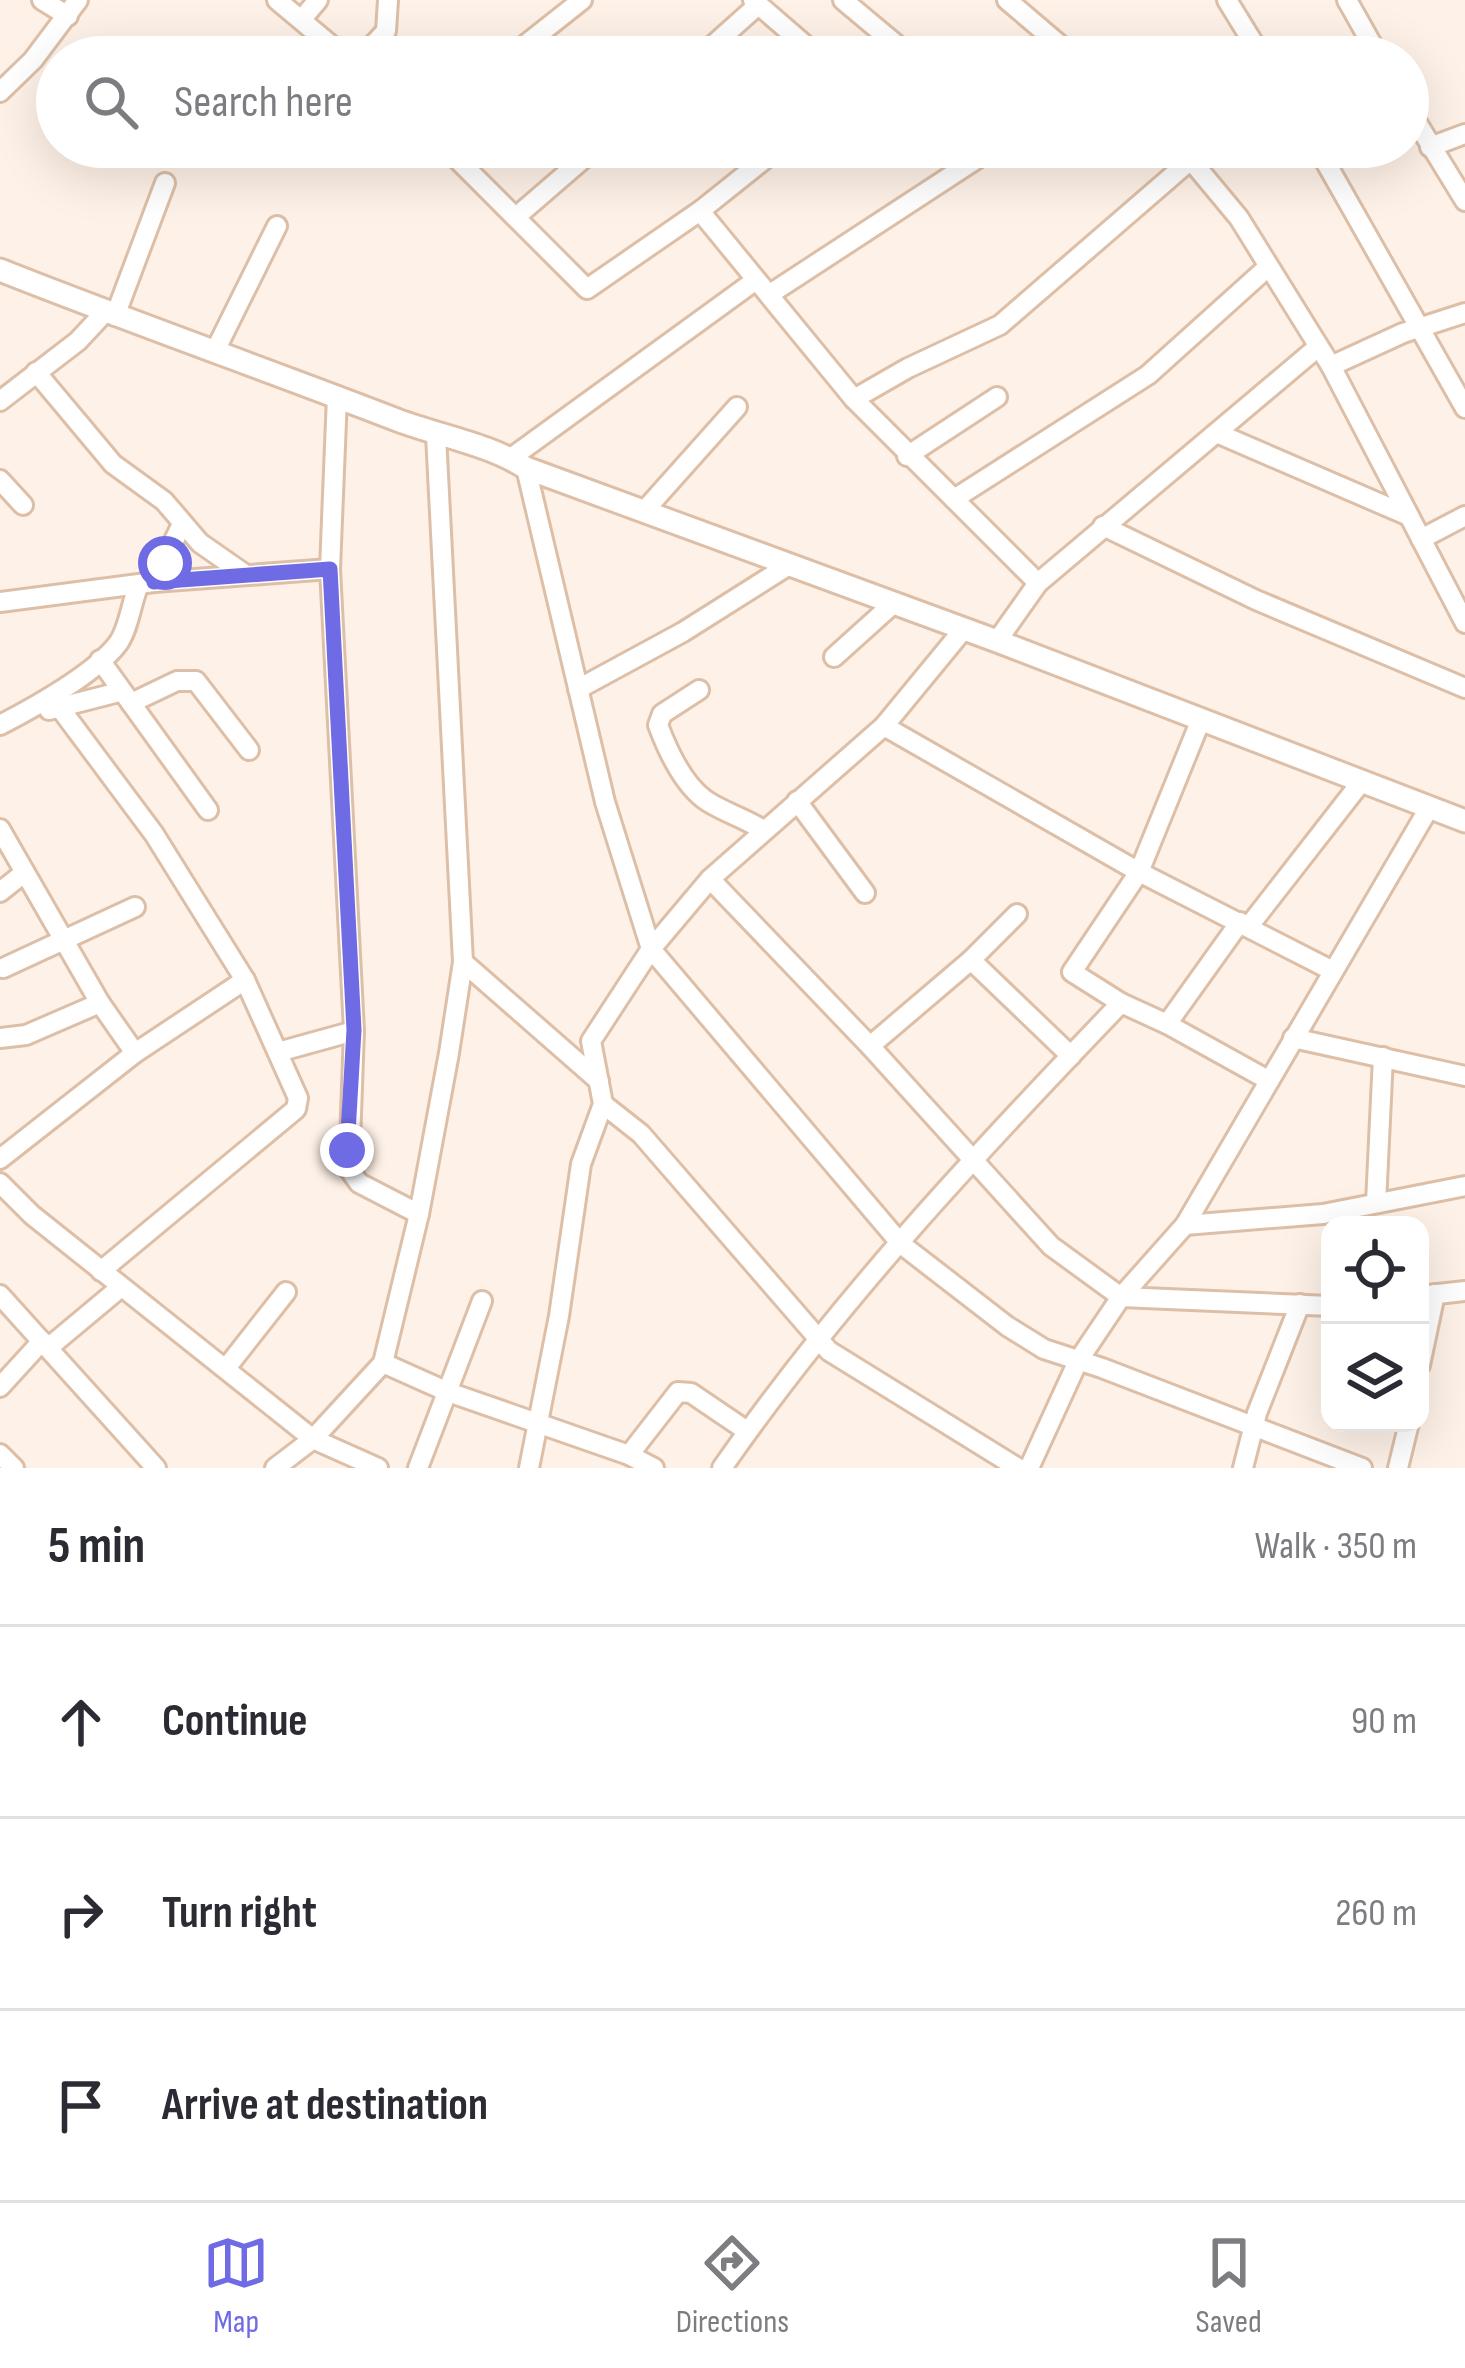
<!DOCTYPE html>
<meta charset="utf-8">
<style>
body{margin:0;font-family:"Sofia Sans Condensed",sans-serif;background:#f7f7f7;color:#2b2b33}
.controls{position:absolute;right:36px;bottom:36px;display:grid;overflow:hidden;border-radius:24px;box-shadow:0 12px 48px #0002}
.controls button{width:108px;height:108px;display:grid;place-items:center;padding:0;border:0;border-bottom:3px solid #e1e1e2;background:#fff;color:#2b2b33;font:60px sans-serif}
.stop{position:absolute;width:36px;height:36px;margin:-27px;border:9px solid #6f6be5;border-radius:50%;background:#fff}
.stop.end{background:#6f6be5;border-color:#fff;box-shadow:0 3px 12px #0008}
.list{margin:0;padding:0;list-style:none}
h2{display:flex;justify-content:space-between;align-items:center;height:156px;margin:0;padding:0 48px;font-size:51px}
h2 small{font-size:39px;font-weight:400;color:#7c7c81}
.list li{display:grid;grid-template-columns:78px 1fr auto;gap:36px;align-items:center;box-sizing:border-box;height:192px;padding:0 48px;border-top:3px solid #e1e1e2}
.list b{display:block;font-size:45px;white-space:nowrap}
.list em{font-size:39px;font-style:normal;color:#7c7c81}
.icon{flex:none;width:66px;height:66px;fill:none;stroke:currentColor;stroke-width:2;stroke-linecap:round;stroke-linejoin:round}
.map{position:relative;flex:none;width:1465px;height:1468px;overflow:hidden}
.search{position:absolute;background:#fff;box-shadow:0 12px 48px #0002;left:36px;right:36px;top:36px;height:132px;display:flex;align-items:center;gap:30px;box-sizing:border-box;padding:0 42px;border-radius:66px;color:#7c7c81;font-size:45px}
.sheet{height:732px;background:#fff}
nav{display:flex;justify-content:space-around;align-items:center;box-sizing:border-box;height:168px;border-top:3px solid #e1e1e2;background:#fff;font-size:33px;color:#7c7c81}
nav a{display:grid;justify-items:center;gap:6px}
nav .on{color:#6f6be5}
.map>svg:first-child{display:block}
</style>
<div class="map">
<svg width="1465" height="1468" viewBox="0 0 1465 1468">
<rect width="100%" height="100%" fill="#fef1e7"/>
<g fill="none" stroke-linecap="round" stroke-linejoin="round">
<g stroke="#ddbfa7" stroke-width="24">
<g id="minor">
<path d="M 42,0 L 68,16"/>
<path d="M 277,0 L 345,57"/>
<path d="M 753,0 L 819,57"/>
<path d="M 843,0 L 911,57"/>
<path d="M 1007,0 L 1074,57"/>
<path d="M 1227,0 L 1262,57"/>
<path d="M 1347,0 L 1379,57"/>
<path d="M 302,19 L 318,0"/>
<path d="M 362,57 L 386,31 L 388,0"/>
<path d="M 510,57 L 582,0"/>
<path d="M 700,57 L 758,5"/>
<path d="M 0,92 L 33,60 L 78,0"/>
<path d="M 1408,108 L 1465,201"/>
<path d="M 445,147 L 587,289 L 700,211 L 780,147"/>
<path d="M 1180,147 L 1239,218 L 1331,366 L 1465,623"/>
<path d="M 1317,147 L 1465,408"/>
<path d="M 1430,147 L 1465,134"/>
<path d="M 700,211 L 854,399 L 1038,583"/>
<path d="M 517,216 L 597,147"/>
<path d="M 770,294 L 995,147"/>
<path d="M 115,316 L 165,183"/>
<path d="M 215,351 L 277,226"/>
<path d="M 1331,366 L 1403,333 L 1465,313"/>
<path d="M 36,372 L 113,464 L 164,501 L 200,543 L 246,575"/>
<path d="M 337,396 L 330,569 L 354,1031 L 349,1169 L 359,1183 L 419,1214"/>
<path d="M 854,399 L 908,368 L 1000,325 L 1193,158"/>
<path d="M 0,401 L 78,341 L 105,312"/>
<path d="M 1219,434 L 1409,516"/>
<path d="M 907,456 L 997,397"/>
<path d="M 511,458 L 756,280"/>
<path d="M 526,468 L 605,802 L 651,949 L 901,1244 L 1007,1326 L 1044,1349 L 1102,1368 L 1362,1468"/>
<path d="M 0,480 L 23,505"/>
<path d="M 954,499 L 1148,375 L 1268,267"/>
<path d="M 645,510 L 737,407"/>
<path d="M 1103,526 L 1256,600 L 1465,688"/>
<path d="M 1421,539 L 1465,516"/>
<path d="M 154,582 L 182,524"/>
<path d="M 0,602 L 154,582 L 330,569"/>
<path d="M 997,641 L 1038,583 L 1318,347"/>
<path d="M 834,657 L 894,603"/>
<path d="M 100,660 L 208,810"/>
<path d="M 578,689 L 683,632 L 789,565"/>
<path d="M 699,690 L 662,714 L 658,725 C 667,749 683,783 704,799 C 720,811 745,818 763,830"/>
<path d="M 131,703 L 177,681 L 196,681 L 249,750"/>
<path d="M 60,708 L 154,834 L 245,980 L 298,1098 L 296,1109 L 101,1271"/>
<path d="M 49,710 L 119,692"/>
<path d="M 0,725 C 33,708 98,672 119,642 C 129,627 131,604 138,587"/>
<path d="M 884,726 L 1139,872 L 1333,971"/>
<path d="M 797,801 L 865,893"/>
<path d="M 0,829 L 100,1003 L 135,1053"/>
<path d="M 710,879 L 870,1046 L 1051,1246 L 1121,1297 L 1330,1306"/>
<path d="M 0,892 L 24,873"/>
<path d="M 1249,926 L 1362,781"/>
<path d="M 971,960 L 1071,1056"/>
<path d="M 463,962 L 599,1081"/>
<path d="M 3,968 L 135,907"/>
<path d="M 1121,1003 L 1072,972 L 1139,872 L 1200,722"/>
<path d="M 1167,1024 L 1240,922"/>
<path d="M 0,1038 L 26,1035 L 100,1003"/>
<path d="M 1293,1038 L 1465,1076"/>
<path d="M 870,1046 L 971,960 L 1017,914"/>
<path d="M 278,1052 L 354,1031"/>
<path d="M 603,1104 L 641,1134 L 829,1351 L 1018,1468"/>
<path d="M 0,1159 L 135,1053 L 245,980"/>
<path d="M 0,1183 L 32,1215 L 313,1439 L 378,1468"/>
<path d="M 1376,1203 L 1383,1057"/>
<path d="M 1185,1225 L 1323,1214 L 1465,1186"/>
<path d="M 0,1295 L 156,1468"/>
<path d="M 1420,1296 L 1465,1291"/>
<path d="M 48,1348 L 121,1287"/>
<path d="M 383,1363 L 448,1392 L 629,1455 L 654,1468"/>
<path d="M 1420,1365 L 1435,1294"/>
<path d="M 227,1367 L 286,1292"/>
<path d="M 0,1387 L 42,1341"/>
<path d="M 0,1454 L 14,1468"/>
<path d="M 629,1455 L 678,1392 L 691,1393 L 747,1431"/>
<path d="M 275,1468 L 313,1439 L 383,1363 L 419,1214 L 449,1053 L 463,962 L 436,435"/>
<path d="M 418,1468 L 482,1301"/>
<path d="M 529,1468 L 559,1316 L 581,1164 L 603,1104 L 591,1041 L 651,949 L 710,879 L 884,726 L 963,630"/>
<path d="M 722,1468 C 838,1301 980,1150 1121,1003 L 1167,1024 L 1268,1080"/>
<path d="M 1029,1468 L 1078,1361 L 1121,1297 L 1185,1225 L 1429,808"/>
<path d="M 1243,1468 L 1257,1413 L 1300,1304"/>
<path d="M 1398,1468 L 1409,1423"/>
</g>
</g>
<g stroke="#ddbfa7" stroke-width="27">
<path id="tertiary" d="M 0,270 C 131,322 265,369 397,420 C 439,436 489,444 526,468 L 997,641 L 1465,821"/>
</g>
<use href="#minor" stroke="#fff" stroke-width="18"/>
<use href="#tertiary" stroke="#fff" stroke-width="21"/>
</g>
<g fill="none" stroke-linecap="round" stroke-linejoin="round">
<path stroke="#6f6be5" stroke-width="15" d="M 165,563 L 154,582 L 330,569 L 354,1030 L 347,1150"/>
</g>
</svg>
<div class="controls">
<button><svg class="icon" aria-label="locate" viewBox="0 0 24 24"><circle cx="12" cy="12" r="6"/><path d="M12 2v4M12 18v4M2 12h4M18 12h4"/></svg></button>
<button><svg class="icon" aria-label="layers" viewBox="0 0 24 24"><path d="M12 4l9 5-9 5-9-5zM3 14l9 5 9-5"/></svg></button>
</div>
<div class="stop" style="left:165px;top:563px"></div>
<div class="stop end" style="left:347px;top:1150px"></div>
<div class="search"><svg class="icon" aria-label="search" viewBox="0 0 24 24"><circle cx="10" cy="10" r="6"/><path d="M15 15l6 6"/></svg>Search here</div>
</div>
<section class="sheet">
<h2>5 min<small>Walk · 350 m</small></h2>
<ul class="list">
<li><svg class="icon" aria-label="ahead" viewBox="0 0 24 24"><path d="M12 20V5M6 11l6-6 6 6"/></svg><div><b>Continue</b></div><em>90 m</em></li>
<li><svg class="icon" aria-label="right" viewBox="0 0 24 24"><path d="M7 20v-9h11M14 6l5 5-5 5"/></svg><div><b>Turn right</b></div><em>260 m</em></li>
<li><svg class="icon" aria-label="arrive" viewBox="0 0 24 24"><path d="M6 21V4h12l-3 4 3 4H6"/></svg><div><b>Arrive at destination</b></div></li>
</ul>
</section>
<nav>
<a class="on"><svg class="icon" aria-label="map" viewBox="0 0 24 24"><path d="M3 6l6-2 6 2 6-2v14l-6 2-6-2-6 2zM9 4v14M15 6v14"/></svg>Map</a>
<a><svg class="icon" aria-label="directions" viewBox="0 0 24 24"><path d="M12 3l9 9-9 9-9-9zM9 14v-3h6M13 9l2 2-2 2"/></svg>Directions</a>
<a><svg class="icon" aria-label="saved" viewBox="0 0 24 24"><path d="M7 4h10v16l-5-4-5 4z"/></svg>Saved</a>
</nav>
